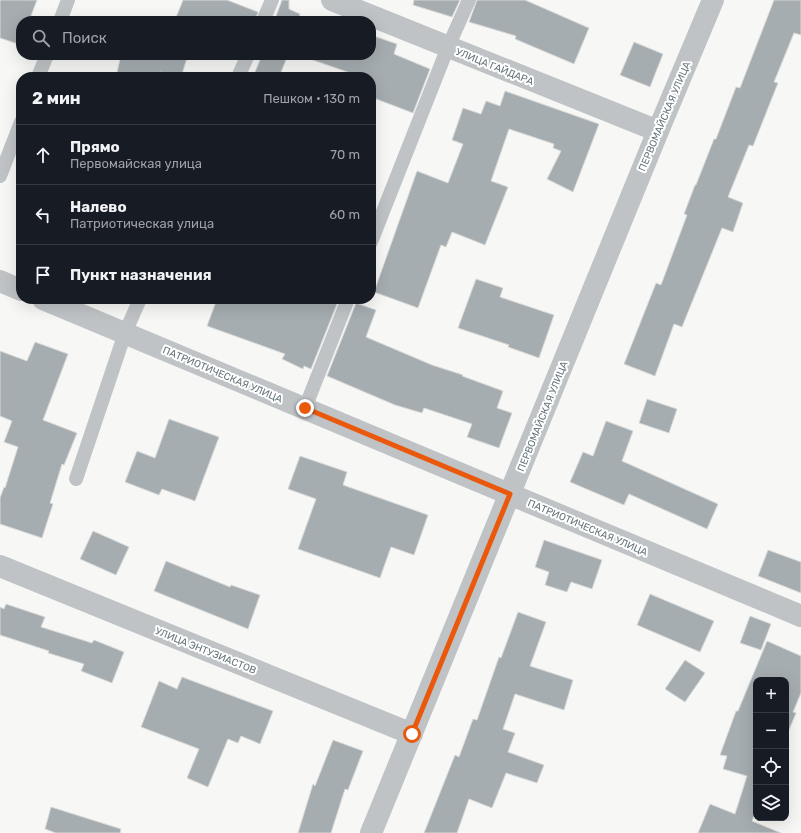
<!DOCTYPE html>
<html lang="ru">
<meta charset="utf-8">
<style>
body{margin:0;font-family:Rubik,sans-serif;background:#20242c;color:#f1f3f6}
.controls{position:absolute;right:12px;bottom:12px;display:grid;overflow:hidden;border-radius:8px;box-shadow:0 4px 16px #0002}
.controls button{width:36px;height:36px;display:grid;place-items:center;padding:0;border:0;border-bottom:1px solid #363941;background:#171b24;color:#f1f3f6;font:20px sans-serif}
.stop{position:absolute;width:12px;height:12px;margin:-9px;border:3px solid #ea580c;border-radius:50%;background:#fff}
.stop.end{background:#ea580c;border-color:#fff;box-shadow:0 1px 4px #0008}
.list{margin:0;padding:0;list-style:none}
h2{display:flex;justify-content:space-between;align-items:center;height:52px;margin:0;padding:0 16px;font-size:17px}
h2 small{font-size:13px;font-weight:400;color:#9ea1a6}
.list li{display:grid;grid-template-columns:26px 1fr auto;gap:12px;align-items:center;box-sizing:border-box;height:60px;padding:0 16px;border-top:1px solid #363941}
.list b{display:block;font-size:15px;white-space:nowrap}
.list p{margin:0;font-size:13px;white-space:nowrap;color:#9ea1a6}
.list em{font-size:13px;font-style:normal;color:#9ea1a6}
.icon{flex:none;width:22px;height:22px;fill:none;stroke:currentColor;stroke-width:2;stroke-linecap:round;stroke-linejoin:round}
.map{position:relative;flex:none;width:801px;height:833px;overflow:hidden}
.search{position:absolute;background:#171b24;box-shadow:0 4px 16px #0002;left:16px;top:16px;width:360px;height:44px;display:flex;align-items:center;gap:10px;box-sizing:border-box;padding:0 14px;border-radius:16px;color:#9ea1a6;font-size:15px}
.panel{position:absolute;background:#171b24;box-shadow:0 4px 16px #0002;left:16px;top:72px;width:360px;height:232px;border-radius:16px}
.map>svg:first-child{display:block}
</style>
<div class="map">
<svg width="801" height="833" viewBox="0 0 801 833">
<rect width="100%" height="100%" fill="#f7f7f5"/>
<g fill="#a5adb1" stroke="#d9d9d7">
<path d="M 0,0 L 37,0 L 29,21 L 21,21 L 21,45 L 0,38 Z"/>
<path d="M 183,0 L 227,0 L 258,12 L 255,21 L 178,21 L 175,20 Z"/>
<path d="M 282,0 L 289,0 L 289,9 L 300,14 L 298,21 L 272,21 L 273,18 L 275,19 Z"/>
<path d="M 414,0 L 460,0 L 452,17 L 413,5 Z"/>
<path d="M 477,0 L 525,0 L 589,28 L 574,64 L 515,39 L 516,36 L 469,22 Z"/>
<path d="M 774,0 L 801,0 L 801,35 L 794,33 L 774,82 L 778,83 L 753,146 L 749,145 L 728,197 L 743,203 L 733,232 L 722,228 L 682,327 L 674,324 L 655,376 L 624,364 L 656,283 L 661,285 L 687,215 L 684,214 L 695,185 L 696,185 L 714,139 L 716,139 L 736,87 L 740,88 Z"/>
<path d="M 371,35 L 397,44 L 394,54 L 430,69 L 413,113 L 371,97 L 371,77 L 362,77 L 307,58 L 308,55 L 371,55 Z"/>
<path d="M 634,42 L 663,54 L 650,87 L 620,75 Z"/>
<path d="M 121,55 L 188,55 L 181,77 L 160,72 L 159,77 L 116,77 Z"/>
<path d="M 262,55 L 288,55 L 279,77 L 253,77 Z"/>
<path d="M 505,91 L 599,124 L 573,192 L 547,179 L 561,151 L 553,148 L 554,144 L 509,129 L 491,181 L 508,187 L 485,245 L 452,232 L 446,247 L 441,245 L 418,308 L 374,292 L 417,171 L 448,183 L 463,144 L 452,140 L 463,108 L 481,114 L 486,101 L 500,106 Z"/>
<path d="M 476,279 L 503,288 L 500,297 L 554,315 L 539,358 L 508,347 L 509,345 L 458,328 Z"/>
<path d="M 217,299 L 339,299 L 311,369 L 304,366 L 303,369 L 282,359 L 285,354 L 207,326 Z"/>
<path d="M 356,303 L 376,310 L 366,337 L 432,365 L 463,375 L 462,376 L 503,391 L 497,408 L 512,413 L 499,448 L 467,437 L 472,424 L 424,408 L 422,413 L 395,405 L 327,376 Z"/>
<path d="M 35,342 L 68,354 L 43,420 L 77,433 L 64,465 L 62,464 L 50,503 L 53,504 L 42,538 L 0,524 L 0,498 L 4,487 L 5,488 L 18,447 L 4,442 L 12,421 L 0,416 L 0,351 L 27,361 Z"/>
<path d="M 647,399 L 677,409 L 669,433 L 639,423 Z"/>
<path d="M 169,419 L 219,437 L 195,501 L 162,489 L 159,495 L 125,482 L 137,451 L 155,458 Z"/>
<path d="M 606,421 L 633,431 L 622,461 L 718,504 L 707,529 L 629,494 L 624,505 L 570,482 L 583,452 L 593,456 Z"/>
<path d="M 300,456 L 347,472 L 343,485 L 428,515 L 414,555 L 391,547 L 380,578 L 298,549 L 316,499 L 288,489 Z"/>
<path d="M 93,531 L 129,547 L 116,575 L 80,559 Z"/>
<path d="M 544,540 L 602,560 L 592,589 L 571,582 L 567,592 L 545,585 L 549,572 L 535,567 Z"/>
<path d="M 768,550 L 801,562 L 801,593 L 758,576 Z"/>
<path d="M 166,561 L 230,587 L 231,585 L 260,595 L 248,629 L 154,591 Z"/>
<path d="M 650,594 L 714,621 L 700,652 L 637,625 Z"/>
<path d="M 6,604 L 45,617 L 41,627 L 92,643 L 94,640 L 124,652 L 112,683 L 81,671 L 84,664 L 48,653 L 49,651 L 0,635 L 0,607 L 4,609 Z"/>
<path d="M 518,612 L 546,622 L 530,666 L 573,680 L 564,710 L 515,694 L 503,729 L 515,733 L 508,752 L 544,765 L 537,783 L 506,773 L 492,808 L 469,799 L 457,833 L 424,833 L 455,755 L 459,757 L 473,719 L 477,720 L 499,657 L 501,658 Z"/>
<path d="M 750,616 L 771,624 L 761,650 L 740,643 Z"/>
<path d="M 767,641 L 801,656 L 801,693 L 793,712 L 796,713 L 786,737 L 786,680 L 756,680 L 756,811 L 752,821 L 781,833 L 698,833 L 710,804 L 735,814 L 747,776 L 723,769 L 727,756 L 720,755 L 736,711 L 738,711 Z"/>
<path d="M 685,660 L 705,673 L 685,702 L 665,689 Z"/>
<path d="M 182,677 L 273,711 L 260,744 L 241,736 L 238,743 L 228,739 L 208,787 L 187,778 L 199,749 L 141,727 L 159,681 L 177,689 Z"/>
<path d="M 333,740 L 363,751 L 348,790 L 345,789 L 331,833 L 298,833 L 313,784 L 315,786 Z"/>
<path d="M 51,807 L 121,829 L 120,833 L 56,833 L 45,829 Z"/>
</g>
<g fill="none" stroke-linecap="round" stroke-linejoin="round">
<g stroke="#bfc3c6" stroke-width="14">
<path d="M 60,21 L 68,0"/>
<path d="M 263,21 L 272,0"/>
<path d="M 38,77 L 47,55"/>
<path d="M 238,77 L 248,55"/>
<path d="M 0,176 L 21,122"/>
<path d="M 371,242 L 448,47 L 469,0"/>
<path d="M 305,408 L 348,299"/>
<path d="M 76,479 L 125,333 L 140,299"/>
</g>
<g stroke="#bfc3c6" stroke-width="22">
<path d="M 332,0 L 658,131"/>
<path d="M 0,281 L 21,290"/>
<path d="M 43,299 L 801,616"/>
<path d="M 0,566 L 412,734"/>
<path d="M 371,833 L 658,131 L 713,0"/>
</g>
</g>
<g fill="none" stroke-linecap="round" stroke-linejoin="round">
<path stroke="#ea580c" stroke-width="5" d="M 305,408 L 510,494 L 412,734"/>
</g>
<g text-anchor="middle" stroke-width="4" stroke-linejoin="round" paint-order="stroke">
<g font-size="10" fill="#66757c" stroke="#fff">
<text transform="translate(495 66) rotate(22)" y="4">УЛИЦА ГАЙДАРА</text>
<text transform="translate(664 116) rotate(-67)" y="4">ПЕРВОМАЙСКАЯ УЛИЦА</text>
<text transform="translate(223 374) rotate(23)" y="4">ПАТРИОТИЧЕСКАЯ УЛИЦА</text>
<text transform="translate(542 416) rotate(-68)" y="4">ПЕРВОМАЙСКАЯ УЛИЦА</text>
<text transform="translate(588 527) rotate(23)" y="4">ПАТРИОТИЧЕСКАЯ УЛИЦА</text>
<text transform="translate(206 650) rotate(22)" y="4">УЛИЦА ЭНТУЗИАСТОВ</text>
</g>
</g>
</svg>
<div class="controls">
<button>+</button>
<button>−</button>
<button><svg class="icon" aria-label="locate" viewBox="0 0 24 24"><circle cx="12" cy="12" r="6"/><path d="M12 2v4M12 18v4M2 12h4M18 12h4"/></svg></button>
<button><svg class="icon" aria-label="layers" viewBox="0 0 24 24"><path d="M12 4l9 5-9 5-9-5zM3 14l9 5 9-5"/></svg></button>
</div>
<div class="stop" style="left:412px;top:734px"></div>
<div class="stop end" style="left:305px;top:408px"></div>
<div class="search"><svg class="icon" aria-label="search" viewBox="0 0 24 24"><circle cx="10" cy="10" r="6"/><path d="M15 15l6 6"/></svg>Поиск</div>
<section class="panel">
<h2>2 мин<small>Пешком · 130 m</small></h2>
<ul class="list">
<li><svg class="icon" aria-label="ahead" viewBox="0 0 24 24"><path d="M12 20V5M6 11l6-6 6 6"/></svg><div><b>Прямо</b><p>Первомайская улица</p></div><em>70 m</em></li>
<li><svg class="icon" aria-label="left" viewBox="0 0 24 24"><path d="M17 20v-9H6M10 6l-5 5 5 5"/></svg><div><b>Налево</b><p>Патриотическая улица</p></div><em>60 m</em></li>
<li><svg class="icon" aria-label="arrive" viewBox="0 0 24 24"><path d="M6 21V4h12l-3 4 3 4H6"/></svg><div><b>Пункт назначения</b></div></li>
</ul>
</section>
</div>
